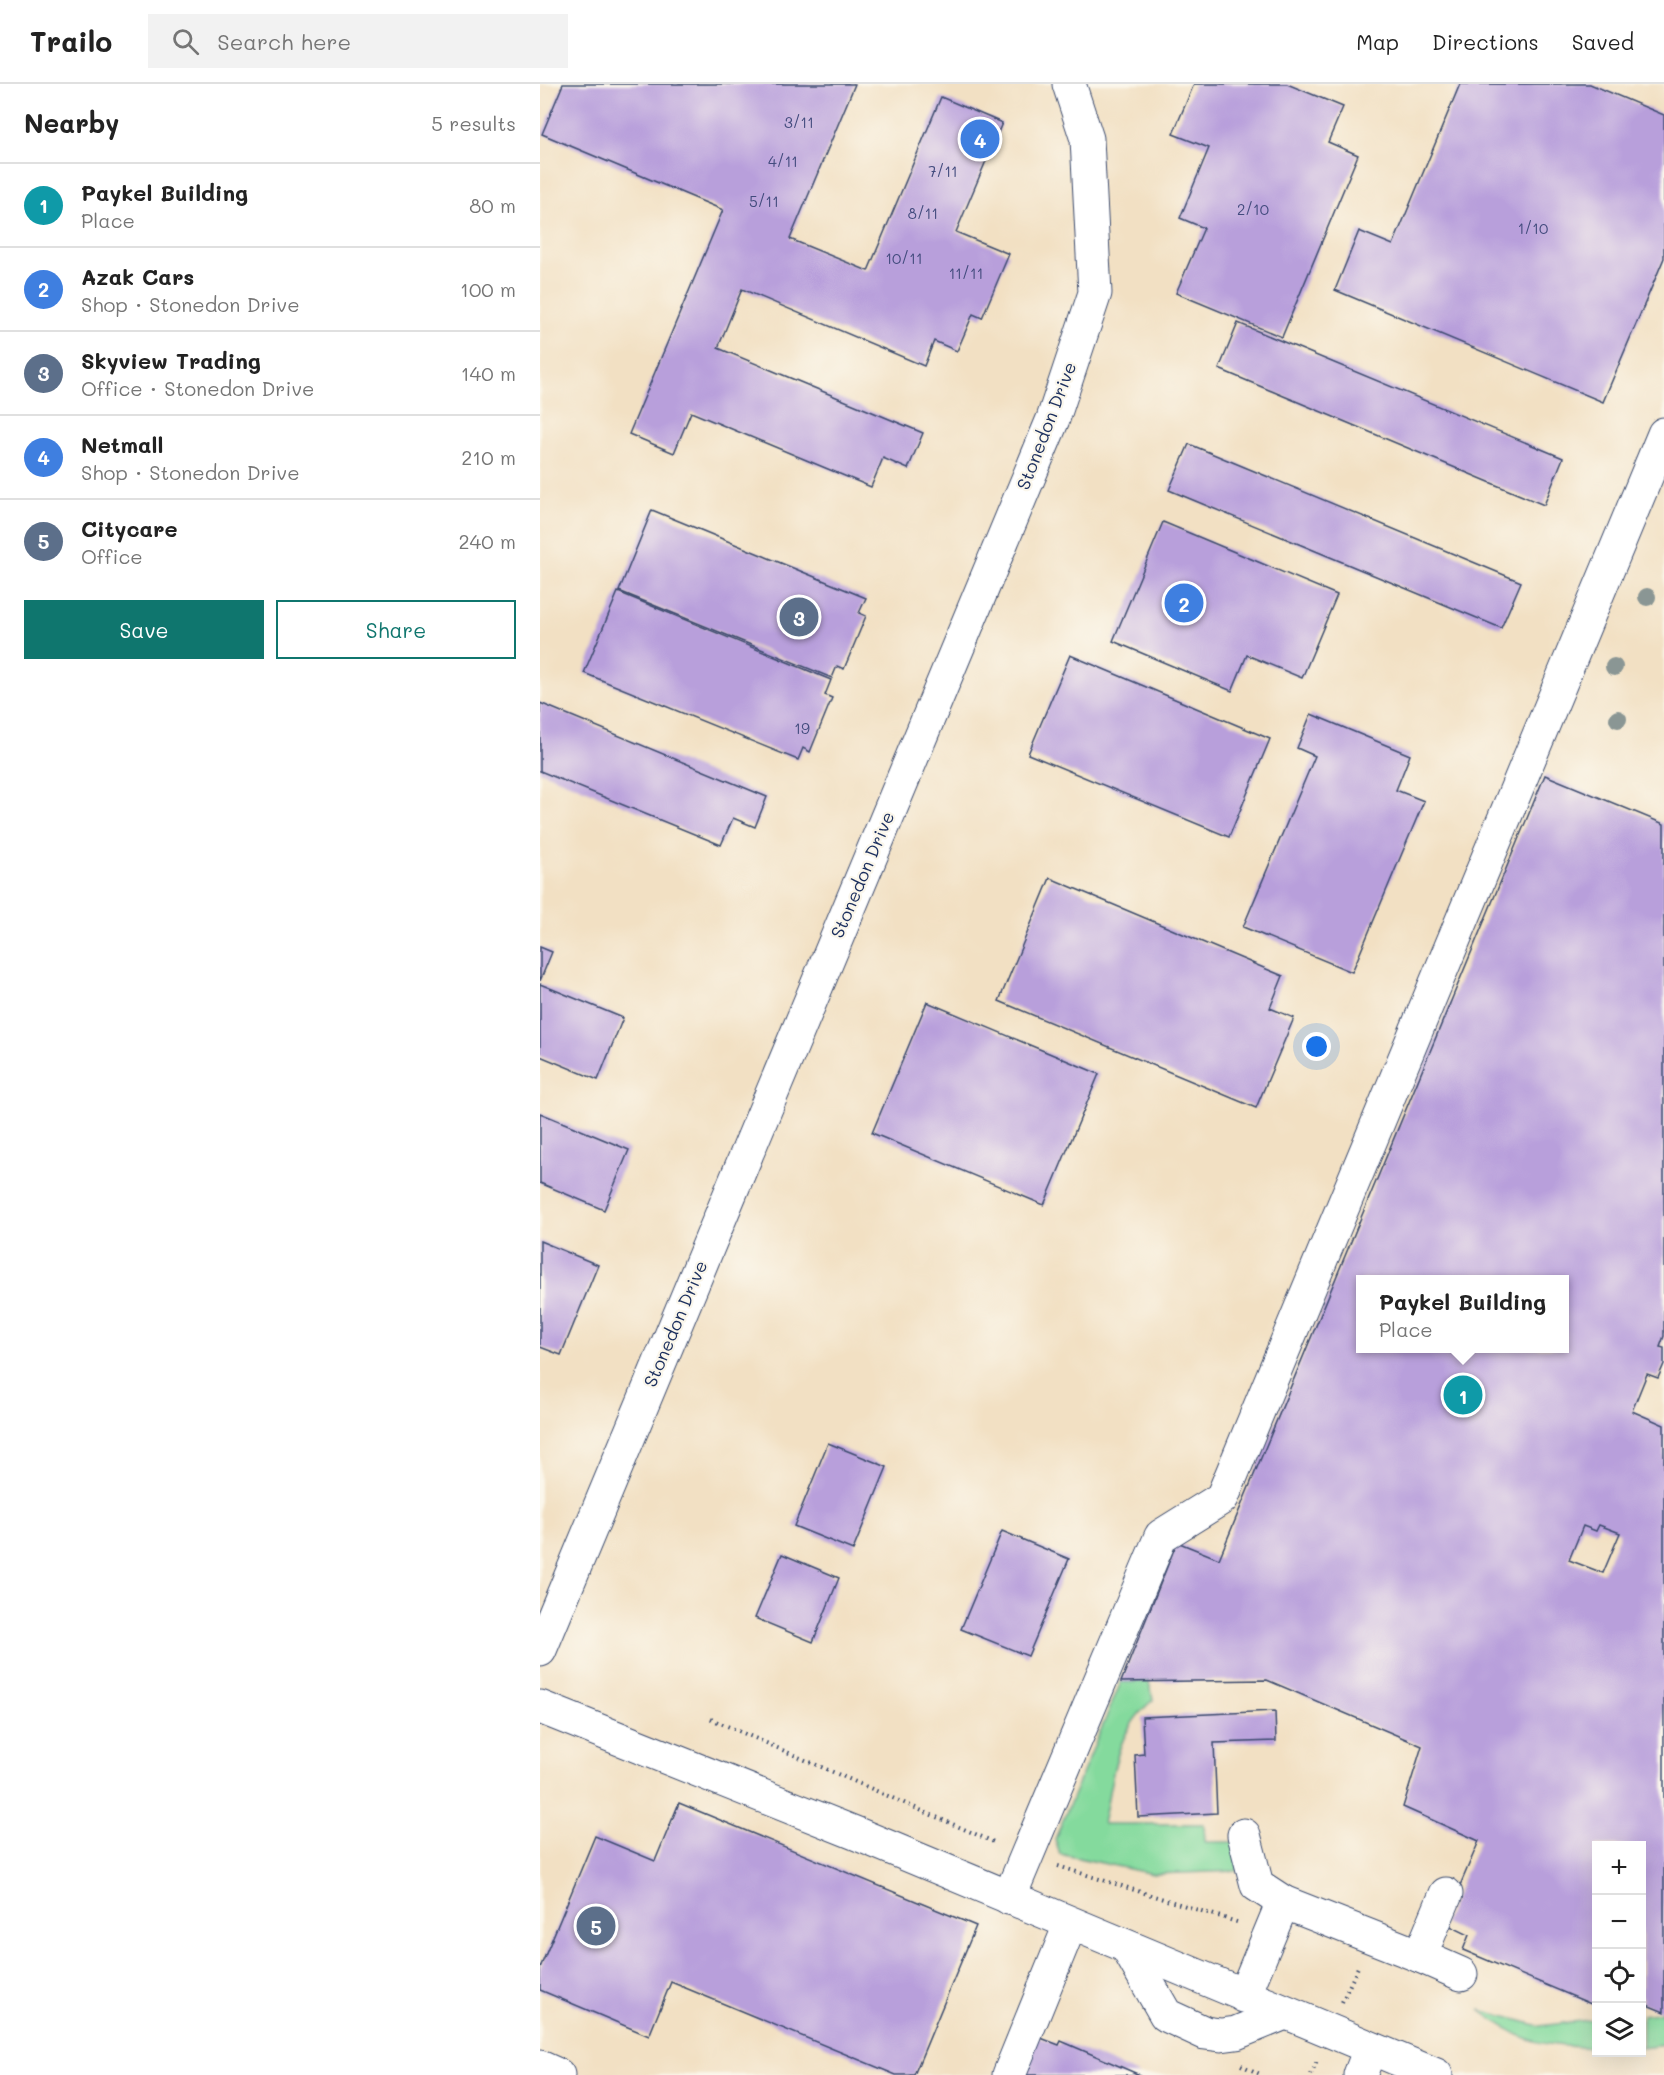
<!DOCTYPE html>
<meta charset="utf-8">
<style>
body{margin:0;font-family:Mali,sans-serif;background:#f2f2f2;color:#222}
.controls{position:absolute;right:18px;bottom:18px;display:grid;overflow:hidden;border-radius:0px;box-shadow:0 6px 24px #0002}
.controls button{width:54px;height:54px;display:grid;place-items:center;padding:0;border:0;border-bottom:2px solid #e0e0e0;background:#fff;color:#222;font:30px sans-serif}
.you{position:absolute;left:777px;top:963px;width:21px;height:21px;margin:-15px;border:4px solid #fff;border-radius:50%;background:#1a73e8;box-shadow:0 0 0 9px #1a73e833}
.badge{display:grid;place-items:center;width:39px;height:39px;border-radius:50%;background:#0f766e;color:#fff;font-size:20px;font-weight:700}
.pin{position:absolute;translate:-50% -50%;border:3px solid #fff;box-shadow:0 2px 6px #0006}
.popup{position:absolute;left:816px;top:1191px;width:213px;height:78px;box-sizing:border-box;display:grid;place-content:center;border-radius:0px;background:#fff;filter:drop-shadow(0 2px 4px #0005);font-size:20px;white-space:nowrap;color:#767676}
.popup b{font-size:22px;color:#222}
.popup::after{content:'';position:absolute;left:50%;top:100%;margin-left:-12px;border:12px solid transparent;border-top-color:#fff}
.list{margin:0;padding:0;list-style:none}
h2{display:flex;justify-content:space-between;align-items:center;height:78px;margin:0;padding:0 24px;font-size:26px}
h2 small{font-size:20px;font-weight:400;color:#767676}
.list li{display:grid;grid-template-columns:39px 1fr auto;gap:18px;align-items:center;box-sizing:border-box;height:84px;padding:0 24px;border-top:2px solid #e0e0e0}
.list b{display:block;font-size:22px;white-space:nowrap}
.list p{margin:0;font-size:20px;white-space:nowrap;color:#767676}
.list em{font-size:20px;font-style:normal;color:#767676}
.actions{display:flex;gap:12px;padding:18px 24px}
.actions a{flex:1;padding:14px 0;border:2px solid #0f766e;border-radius:0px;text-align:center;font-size:21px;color:#0f766e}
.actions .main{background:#0f766e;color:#fff}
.icon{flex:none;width:33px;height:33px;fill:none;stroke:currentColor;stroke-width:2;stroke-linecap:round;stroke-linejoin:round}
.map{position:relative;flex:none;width:1124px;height:1991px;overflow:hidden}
header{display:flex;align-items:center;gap:36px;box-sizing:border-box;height:84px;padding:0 30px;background:#fff;border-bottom:2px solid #e0e0e0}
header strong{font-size:28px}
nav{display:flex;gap:33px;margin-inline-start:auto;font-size:21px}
.search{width:420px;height:54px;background:#f2f2f2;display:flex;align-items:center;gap:15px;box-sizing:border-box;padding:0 21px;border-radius:0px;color:#767676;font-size:22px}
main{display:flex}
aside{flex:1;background:#fff}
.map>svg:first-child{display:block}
</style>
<header>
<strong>Trailo</strong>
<div class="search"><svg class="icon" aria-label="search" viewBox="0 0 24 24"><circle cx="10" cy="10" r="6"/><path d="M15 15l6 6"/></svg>Search here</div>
<nav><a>Map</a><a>Directions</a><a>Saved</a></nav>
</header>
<main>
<aside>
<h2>Nearby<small>5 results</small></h2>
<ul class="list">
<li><span class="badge" style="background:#0f9aa8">1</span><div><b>Paykel Building</b><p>Place</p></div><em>80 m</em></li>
<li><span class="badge" style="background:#3f7fe0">2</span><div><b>Azak Cars</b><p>Shop · Stonedon Drive</p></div><em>100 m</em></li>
<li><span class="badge" style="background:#5c6f8a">3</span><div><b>Skyview Trading</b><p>Office · Stonedon Drive</p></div><em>140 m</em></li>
<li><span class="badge" style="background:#3f7fe0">4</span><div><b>Netmall</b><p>Shop · Stonedon Drive</p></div><em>210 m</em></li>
<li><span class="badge" style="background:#5c6f8a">5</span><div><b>Citycare</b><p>Office</p></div><em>240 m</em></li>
</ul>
<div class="actions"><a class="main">Save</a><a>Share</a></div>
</aside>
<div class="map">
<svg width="1124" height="1991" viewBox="0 0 1124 1991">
<rect width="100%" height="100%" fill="#fbf7ec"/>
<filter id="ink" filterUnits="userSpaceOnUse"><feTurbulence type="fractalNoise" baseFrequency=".0167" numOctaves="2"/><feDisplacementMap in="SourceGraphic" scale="12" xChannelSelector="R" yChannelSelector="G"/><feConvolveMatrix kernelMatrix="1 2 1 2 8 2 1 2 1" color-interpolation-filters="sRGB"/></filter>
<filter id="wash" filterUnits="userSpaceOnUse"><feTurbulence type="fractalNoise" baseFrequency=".008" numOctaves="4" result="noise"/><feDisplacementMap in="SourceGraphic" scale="24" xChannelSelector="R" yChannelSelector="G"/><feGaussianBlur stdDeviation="1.35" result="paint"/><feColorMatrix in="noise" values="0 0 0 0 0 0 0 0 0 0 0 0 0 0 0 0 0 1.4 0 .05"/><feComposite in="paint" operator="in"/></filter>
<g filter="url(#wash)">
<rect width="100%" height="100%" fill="#f2e0c3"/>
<g fill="#84da9d" stroke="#50847e" stroke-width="1.5">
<path d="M 581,1598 L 609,1598 L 613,1616 C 574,1648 573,1693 563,1740 L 664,1740 L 665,1758 L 696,1758 L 698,1787 L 613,1790 L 520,1770 L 515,1755 Z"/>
<path d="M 940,1926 L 1000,1942 L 1056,1935 L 1056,1964 C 999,1960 987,1962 940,1926 Z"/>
<path d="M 1124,1928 L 1124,1961 L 1102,1964 L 1102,1931 Z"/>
</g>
<g id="blocks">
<g fill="#b89fdb" fill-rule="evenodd">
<path d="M 23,0 L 315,0 L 250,155 L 328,187 L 401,13 L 462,39 L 416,148 L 469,170 L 442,234 L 433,230 L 417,267 L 394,257 L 384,282 L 202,205 L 178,264 L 383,349 L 368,385 L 343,374 L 331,403 L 151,328 L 134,369 L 89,350 L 183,126 L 2,50 Z"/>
<path d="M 654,0 L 747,0 L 803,23 L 788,58 L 818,71 L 742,253 L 636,209 L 664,144 L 640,134 L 669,64 L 633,50 Z"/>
<path d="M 920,0 L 1050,0 L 1124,31 L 1124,174 L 1063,318 L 795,206 L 819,147 L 853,161 Z"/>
<path d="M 698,239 L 1023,374 L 1004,421 L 679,285 Z"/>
<path d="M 649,360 L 981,498 L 961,544 L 629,406 Z"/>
<path d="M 112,426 L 326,514 L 319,529 L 326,532 L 304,585 L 297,582 L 292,594 L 79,507 Z"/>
<path d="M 623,438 L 797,511 L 762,594 L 707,571 L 692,607 L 573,557 Z"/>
<path d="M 78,508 L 291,596 L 285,611 L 292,614 L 270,668 L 263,664 L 258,676 L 44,589 Z"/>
<path d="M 530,571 L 730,655 L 689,753 L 488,670 Z"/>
<path d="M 0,619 L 227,713 L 215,743 L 193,734 L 181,761 L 0,687 Z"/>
<path d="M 771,630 L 870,671 L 856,706 L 884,717 L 812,888 L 703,843 L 775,672 L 757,664 Z"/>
<path d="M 1005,691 L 1124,740 L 1124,1252 L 1120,1263 L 1124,1264 L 1124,1280 L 1118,1294 L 1107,1290 L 1092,1327 L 1124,1341 L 1124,1928 L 1102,1919 L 1102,1762 L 1056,1762 L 1056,1922 L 923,1866 L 929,1851 L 904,1839 L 939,1757 L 863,1723 L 882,1662 L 727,1596 L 581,1598 L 637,1458 L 679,1475 ZM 821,1196 L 1025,1196 L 1025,1264 L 821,1264 ZM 1059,1441 L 1080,1449 L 1063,1489 L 1029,1476 L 1043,1442 L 1056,1447 Z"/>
<path d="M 510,794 L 743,892 L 730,924 L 754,934 L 716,1024 L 459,917 Z"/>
<path d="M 0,863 L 12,868 L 0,897 Z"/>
<path d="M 0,900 L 83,934 L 58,996 L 0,972 Z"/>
<path d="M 387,918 L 559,990 L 504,1121 L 332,1049 Z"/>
<path d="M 0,1029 L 89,1066 L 64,1126 L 0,1099 Z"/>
<path d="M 0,1157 L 58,1181 L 21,1271 L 0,1263 Z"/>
<path d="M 288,1359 L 347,1383 L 313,1466 L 254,1442 Z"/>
<path d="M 462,1447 L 529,1475 L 488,1572 L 421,1545 Z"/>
<path d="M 242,1470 L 299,1494 L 273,1558 L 215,1534 Z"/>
<path d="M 735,1627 L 736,1657 L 674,1659 L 677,1729 L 598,1733 L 595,1671 L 604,1670 L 602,1633 Z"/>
<path d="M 139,1719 L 436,1842 L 374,1991 L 356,1991 L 131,1898 L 109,1952 L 0,1906 L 0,1884 L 55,1752 L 115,1777 Z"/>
<path d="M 493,1951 L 519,1961 L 521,1957 L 600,1991 L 476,1991 Z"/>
</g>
</g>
</g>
<g filter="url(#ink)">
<use href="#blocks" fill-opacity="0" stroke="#3b4a6d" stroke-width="1.5"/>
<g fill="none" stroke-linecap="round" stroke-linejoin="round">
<g stroke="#3b4a6d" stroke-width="35">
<g id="minor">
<path d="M 0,1566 L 513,335 L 555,209 L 547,55 L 529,0"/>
<path d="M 0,1623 L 315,1749 L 896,1991"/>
<path d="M 704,1751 L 717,1801 L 743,1818"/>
<path d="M 469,1814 L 621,1452 L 682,1414 L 1124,350"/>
<path d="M 587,1863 L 626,1931 L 665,1949 L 681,1951 L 696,1949 L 745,1929"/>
<path d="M 880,1872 L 921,1890"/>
<path d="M 704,1912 L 743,1818 L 880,1872 L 906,1810"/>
<path d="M 0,1983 L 18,1991"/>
<path d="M 469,1991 L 530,1841"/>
<path d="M 820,1991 L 830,1965"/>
</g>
</g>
<g stroke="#3b4a6d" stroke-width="4" stroke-dasharray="1.5 4.5" stroke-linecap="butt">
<path d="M 171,1635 L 456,1759"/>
<path d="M 518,1782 L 700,1839"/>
<path d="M 802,1918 L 819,1881"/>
<path d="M 701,1981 L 722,1991"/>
<path d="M 771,1991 L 778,1975"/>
</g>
<use href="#minor" stroke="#fff" stroke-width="33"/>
</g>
<g fill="#8a9694">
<circle cx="1107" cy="513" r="9"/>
<circle cx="1074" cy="583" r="9"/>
<circle cx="1078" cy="635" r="9"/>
</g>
</g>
<g text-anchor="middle" stroke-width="4.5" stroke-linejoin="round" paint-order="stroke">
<g font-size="15" fill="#424b7d">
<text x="259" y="44">3/11</text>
<text x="243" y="83">4/11</text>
<text x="403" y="93">7/11</text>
<text x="224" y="123">5/11</text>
<text x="713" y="131">2/10</text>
<text x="383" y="135">8/11</text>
<text x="993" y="150">1/10</text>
<text x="364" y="180">10/11</text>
<text x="426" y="195">11/11</text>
<text x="262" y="650">19</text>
</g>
<g font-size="18" fill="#1b2f5e" stroke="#fbf7ec">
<text transform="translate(507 342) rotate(-69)" y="6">Stonedon Drive</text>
<text transform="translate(323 791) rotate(-67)" y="6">Stonedon Drive</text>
<text transform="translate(136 1240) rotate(-67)" y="6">Stonedon Drive</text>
</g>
</g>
</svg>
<div class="controls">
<button>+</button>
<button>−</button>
<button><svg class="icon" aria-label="locate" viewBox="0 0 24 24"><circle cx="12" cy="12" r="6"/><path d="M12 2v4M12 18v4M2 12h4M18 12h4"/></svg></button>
<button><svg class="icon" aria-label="layers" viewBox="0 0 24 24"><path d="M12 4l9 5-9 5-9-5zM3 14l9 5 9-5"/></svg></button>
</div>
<div class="you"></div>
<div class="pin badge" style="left:923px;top:1311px;background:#0f9aa8">1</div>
<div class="popup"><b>Paykel Building</b>Place</div>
<div class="pin badge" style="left:644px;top:519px;background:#3f7fe0">2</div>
<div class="pin badge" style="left:259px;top:533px;background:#5c6f8a">3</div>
<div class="pin badge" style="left:440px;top:55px;background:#3f7fe0">4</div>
<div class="pin badge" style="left:56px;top:1842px;background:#5c6f8a">5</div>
</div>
</main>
